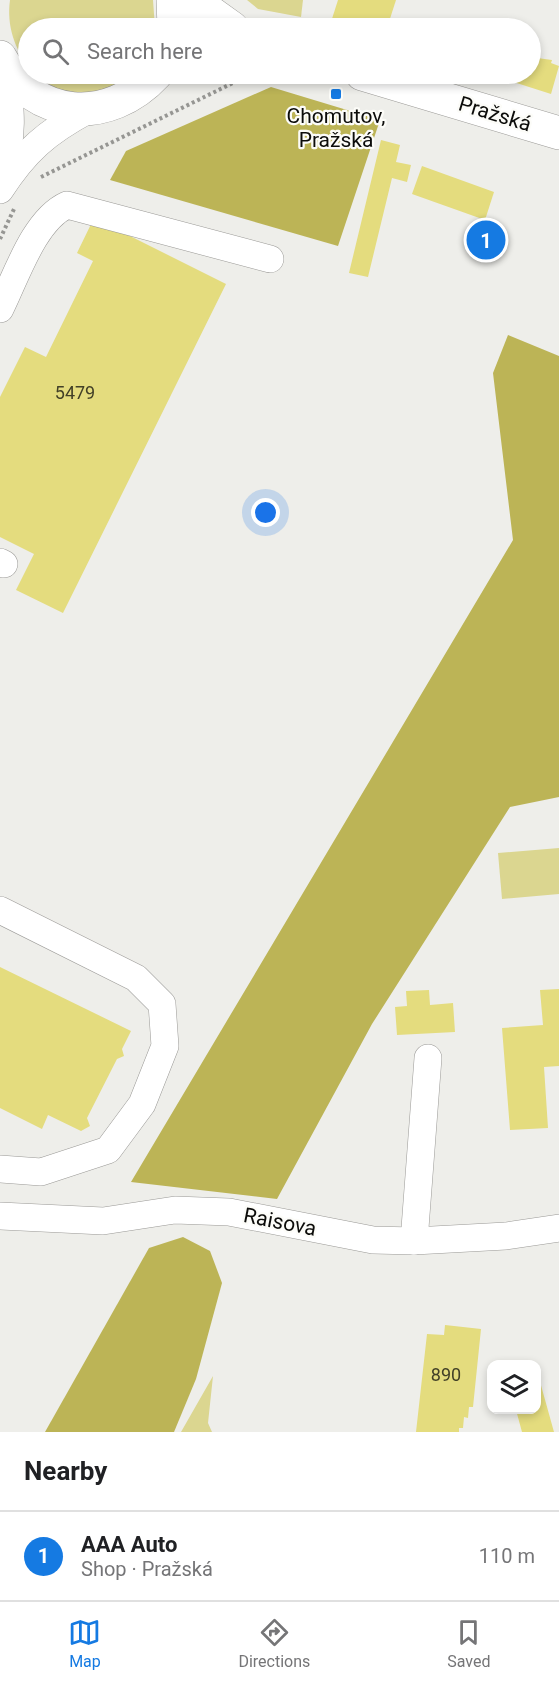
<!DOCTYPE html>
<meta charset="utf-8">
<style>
body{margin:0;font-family:Roboto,sans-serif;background:#f6f6f6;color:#202124}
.controls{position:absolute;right:18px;bottom:18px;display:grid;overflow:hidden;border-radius:12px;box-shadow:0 3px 9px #0003}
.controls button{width:54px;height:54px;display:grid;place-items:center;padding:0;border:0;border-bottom:2px solid #e0e0e0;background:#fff;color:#202124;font:30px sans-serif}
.you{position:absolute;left:266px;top:513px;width:21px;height:21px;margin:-15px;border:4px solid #fff;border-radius:50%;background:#1a73e8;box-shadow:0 0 0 9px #1a73e833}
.badge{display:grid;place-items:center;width:39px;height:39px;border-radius:50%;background:#157ae2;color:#fff;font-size:20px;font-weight:700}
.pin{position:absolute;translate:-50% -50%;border:3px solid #fff;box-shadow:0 2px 6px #0006}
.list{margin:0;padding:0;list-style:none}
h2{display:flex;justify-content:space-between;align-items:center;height:78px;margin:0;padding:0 24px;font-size:26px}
h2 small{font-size:20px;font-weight:400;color:#757577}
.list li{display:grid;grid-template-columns:39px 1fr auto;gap:18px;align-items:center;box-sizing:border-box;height:90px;padding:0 24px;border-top:2px solid #e0e0e0}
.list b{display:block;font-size:22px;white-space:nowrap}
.list p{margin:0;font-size:20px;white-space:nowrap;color:#757577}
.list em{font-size:20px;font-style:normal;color:#757577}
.icon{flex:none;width:33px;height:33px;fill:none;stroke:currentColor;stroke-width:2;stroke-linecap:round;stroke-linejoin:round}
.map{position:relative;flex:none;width:559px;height:1432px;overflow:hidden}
.search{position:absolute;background:#fff;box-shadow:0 3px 9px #0003;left:18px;right:18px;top:18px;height:66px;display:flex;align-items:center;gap:15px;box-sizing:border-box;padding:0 21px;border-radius:33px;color:#757577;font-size:22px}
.sheet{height:168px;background:#fff}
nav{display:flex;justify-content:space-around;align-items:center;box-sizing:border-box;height:84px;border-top:2px solid #e0e0e0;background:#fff;font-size:16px;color:#757577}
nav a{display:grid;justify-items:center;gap:3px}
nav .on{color:#157ae2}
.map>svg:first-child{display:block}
</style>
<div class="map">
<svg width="559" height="1432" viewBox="0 0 559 1432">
<rect width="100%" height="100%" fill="#eeeeea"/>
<g fill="#dbd690">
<path d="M 10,0 L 153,0 L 155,28 L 28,28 L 28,74 L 134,74 C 82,128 0,71 10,0 Z"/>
<path d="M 247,0 L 303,0 L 301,17 L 258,9 Z"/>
<path d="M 559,848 L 559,894 L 502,899 L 498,853 Z"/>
<path d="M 213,1376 L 208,1423 L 212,1432 L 181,1432 Z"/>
</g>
<g fill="#bcb456">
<path d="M 271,87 L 380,120 L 338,246 L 110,180 L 126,151 Z"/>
<path d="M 508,335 L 559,356 L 559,797 L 510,807 L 372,1024 L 277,1199 L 131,1182 L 513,540 L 493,373 Z"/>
<path d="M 183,1237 L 210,1251 L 222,1283 L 196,1379 L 174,1432 L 45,1432 L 149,1248 Z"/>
</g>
<g fill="#e4dc7e">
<path d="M 338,0 L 396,0 L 387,28 L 339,28 L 330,25 Z"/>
<path d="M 530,57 L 552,60 L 551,63 L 559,66 L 551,94 L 492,75 L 488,79 L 480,74 L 530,74 Z"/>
<path d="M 381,140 L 400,145 L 396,162 L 411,165 L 407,182 L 392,178 L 368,277 L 349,273 Z"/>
<path d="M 422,166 L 494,192 L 485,220 L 412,194 Z"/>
<path d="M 94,218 L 226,284 L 63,613 L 16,590 L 34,554 L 0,537 L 0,397 L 25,347 L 46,357 L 93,261 L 77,253 Z"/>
<path d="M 0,967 L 131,1031 L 122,1049 L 124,1056 L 117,1059 L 87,1118 L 90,1126 L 81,1131 L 48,1115 L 42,1129 L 0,1108 Z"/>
<path d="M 559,989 L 559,1066 L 544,1067 L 548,1128 L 510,1130 L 502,1028 L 543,1025 L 540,990 Z"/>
<path d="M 429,990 L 430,1005 L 453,1003 L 455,1032 L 397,1035 L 395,1007 L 407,1006 L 406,991 Z"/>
<path d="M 445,1325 L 481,1329 L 473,1407 L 469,1407 L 468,1418 L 464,1417 L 463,1428 L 459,1428 L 459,1432 L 416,1432 L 427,1334 L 444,1335 Z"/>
<path d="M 536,1371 L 537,1371 L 554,1432 L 522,1432 L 516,1410 L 536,1410 Z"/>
</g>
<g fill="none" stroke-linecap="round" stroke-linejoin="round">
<g stroke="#9a9996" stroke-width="28">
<g id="minor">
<path d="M 2,176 C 14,133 11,111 6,68"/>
<path d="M 0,190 C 25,151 47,132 88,110"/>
<path d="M 0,309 C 16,277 34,220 67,205 L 270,259"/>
<path d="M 0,562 L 4,564"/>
<path d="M 0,910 L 136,978 L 162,1004 L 165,1046 L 142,1104 L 108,1150 L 41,1172 L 0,1169"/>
<path d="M 0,1216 L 103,1221 L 175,1210 L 229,1212 L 373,1240 L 414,1241 L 506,1236 L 559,1228"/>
<path d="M 414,1241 L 428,1058"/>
</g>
</g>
<g stroke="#9a9996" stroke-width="34">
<g id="major">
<path d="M 173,0 L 174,28"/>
<path d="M 193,0 L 232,28"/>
<path d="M 0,57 C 34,121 109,125 156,74"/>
<path d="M 362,74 L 559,133"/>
</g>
</g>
<g stroke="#969693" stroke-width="4" stroke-dasharray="3 3" stroke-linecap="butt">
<path d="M 41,177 L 241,79 L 257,76 L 281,77"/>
<path d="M 0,239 L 14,209"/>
</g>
<use href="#minor" stroke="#fff" stroke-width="27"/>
<use href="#major" stroke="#fff" stroke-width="33"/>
</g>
<rect fill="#157ae2" stroke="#fcfcf8" stroke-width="2" x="330" y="88" width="12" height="12" rx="3"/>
<g text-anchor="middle" stroke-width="4.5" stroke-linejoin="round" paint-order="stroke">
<g font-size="18" fill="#424027">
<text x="75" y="399">5479</text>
<text x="446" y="1381">890</text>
</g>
<g font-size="21" fill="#0c0c0a" stroke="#fcfcf8">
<text transform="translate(495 114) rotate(17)" y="7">Pražská</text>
<text transform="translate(280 1222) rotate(11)" y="7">Raisova</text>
</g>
<g font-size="21" fill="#0c0c0a" stroke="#fcfcf8">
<text x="336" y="123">Chomutov,<tspan x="336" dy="24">Pražská</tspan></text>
</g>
</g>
</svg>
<div class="controls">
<button><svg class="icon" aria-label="layers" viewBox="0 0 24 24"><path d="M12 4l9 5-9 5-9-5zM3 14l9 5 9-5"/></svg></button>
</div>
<div class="you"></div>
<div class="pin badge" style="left:486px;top:240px">1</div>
<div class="search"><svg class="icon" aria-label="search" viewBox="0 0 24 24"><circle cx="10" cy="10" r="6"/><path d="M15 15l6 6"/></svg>Search here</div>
</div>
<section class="sheet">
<h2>Nearby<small></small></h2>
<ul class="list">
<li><span class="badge">1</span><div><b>AAA Auto</b><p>Shop · Pražská</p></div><em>110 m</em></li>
</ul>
</section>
<nav>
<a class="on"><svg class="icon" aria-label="map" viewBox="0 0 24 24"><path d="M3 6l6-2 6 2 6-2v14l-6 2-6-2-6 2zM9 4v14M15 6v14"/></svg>Map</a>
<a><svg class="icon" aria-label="directions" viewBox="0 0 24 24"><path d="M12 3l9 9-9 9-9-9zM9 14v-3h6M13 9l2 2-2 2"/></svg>Directions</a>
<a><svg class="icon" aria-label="saved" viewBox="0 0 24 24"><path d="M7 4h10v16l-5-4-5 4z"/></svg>Saved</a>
</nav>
